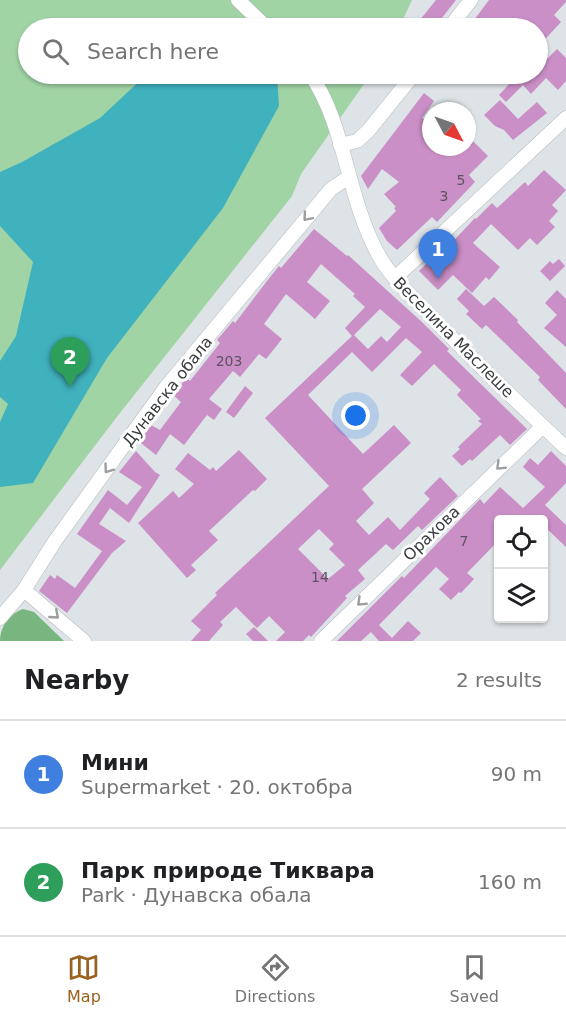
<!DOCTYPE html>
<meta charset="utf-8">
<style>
body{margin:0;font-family:"DejaVu Sans",sans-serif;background:#f6f6f6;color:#202124}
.controls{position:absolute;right:18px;bottom:18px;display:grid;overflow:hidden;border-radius:6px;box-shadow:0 2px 4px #0004}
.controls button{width:54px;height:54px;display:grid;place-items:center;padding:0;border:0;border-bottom:2px solid #e0e0e0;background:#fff;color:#202124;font:30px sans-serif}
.compass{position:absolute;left:422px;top:102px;width:54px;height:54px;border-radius:50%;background:#fff;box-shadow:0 2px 4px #0004;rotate:131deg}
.you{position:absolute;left:356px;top:416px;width:21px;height:21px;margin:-15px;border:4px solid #fff;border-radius:50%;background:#1a73e8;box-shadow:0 0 0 9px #1a73e833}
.badge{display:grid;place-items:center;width:39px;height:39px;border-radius:50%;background:#9a611e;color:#fff;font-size:20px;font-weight:700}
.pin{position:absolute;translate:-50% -50px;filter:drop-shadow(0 2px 3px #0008)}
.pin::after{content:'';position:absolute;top:32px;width:21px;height:18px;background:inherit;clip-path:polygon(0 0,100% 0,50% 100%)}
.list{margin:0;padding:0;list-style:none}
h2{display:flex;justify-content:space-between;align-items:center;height:78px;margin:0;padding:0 24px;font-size:26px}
h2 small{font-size:20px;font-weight:400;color:#757577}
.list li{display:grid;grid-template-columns:39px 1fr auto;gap:18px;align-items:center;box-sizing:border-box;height:108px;padding:0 24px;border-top:2px solid #e0e0e0}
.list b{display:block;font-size:22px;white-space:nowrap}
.list p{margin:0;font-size:20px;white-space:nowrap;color:#757577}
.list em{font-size:20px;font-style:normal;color:#757577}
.icon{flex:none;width:33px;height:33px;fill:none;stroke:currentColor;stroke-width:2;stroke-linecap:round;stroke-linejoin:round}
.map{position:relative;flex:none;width:566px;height:641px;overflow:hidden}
.search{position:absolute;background:#fff;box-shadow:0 2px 4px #0004;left:18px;right:18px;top:18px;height:66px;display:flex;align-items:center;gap:15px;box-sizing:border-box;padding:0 21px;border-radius:33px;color:#757577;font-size:22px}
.sheet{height:294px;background:#fff}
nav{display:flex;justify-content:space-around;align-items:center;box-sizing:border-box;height:84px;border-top:2px solid #e0e0e0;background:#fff;font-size:16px;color:#757577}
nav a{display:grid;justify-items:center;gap:3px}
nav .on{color:#9a611e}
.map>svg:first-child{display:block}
</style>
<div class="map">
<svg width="566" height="641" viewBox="0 0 566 641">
<rect width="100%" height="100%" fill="#dde3e7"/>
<path fill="#a1d4a5" d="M 0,0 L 412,0 L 399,28 L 28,28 L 28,74 L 371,74 L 301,174 L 292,196 L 116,418 L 0,570 Z"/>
<path fill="#79b67f" d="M 23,609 L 34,612 L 64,641 L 0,641 C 0,627 9,614 23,609 Z"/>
<path fill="#40b2be" d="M 147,74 L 277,74 L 279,106 L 223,208 L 107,358 L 33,483 L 0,487 L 0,422 L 8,404 L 0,397 L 0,361 L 16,336 L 33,262 L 0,226 L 0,172 L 22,162 L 100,118 Z"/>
<g fill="#ca8fc6" fill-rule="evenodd">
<path d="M 436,0 L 456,0 L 434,28 L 428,28 L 419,21 Z"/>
<path d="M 489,0 L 566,0 L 566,2 L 554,15 L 561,22 L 537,48 L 537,28 L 468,28 Z"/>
<path d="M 557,49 L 566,58 L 566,81 L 558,90 L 546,78 L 531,94 L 523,85 L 506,102 L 499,95 L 515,78 L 510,74 L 537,74 L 537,69 Z"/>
<path d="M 424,93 L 434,101 L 422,118 L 431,124 L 426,131 L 431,136 L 431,147 L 463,147 L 465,150 L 473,141 L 488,156 L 469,175 L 475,182 L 437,222 L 432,217 L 397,250 L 387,241 L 379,228 L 396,211 L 394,208 L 396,207 L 384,194 L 399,182 L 382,169 L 368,189 L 361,176 Z"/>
<path d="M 500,100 L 518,119 L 537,102 L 547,113 L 513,140 L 504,130 L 495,126 L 484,115 Z"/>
<path d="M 544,170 L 566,190 L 552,205 L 558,211 L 549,221 L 555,227 L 537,245 L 530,238 L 518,250 L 491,224 L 473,243 L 500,267 L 489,280 L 486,277 L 472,293 L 453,275 L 438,290 L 419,271 L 441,250 L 443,252 L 475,218 L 476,219 L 492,203 L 497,208 L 525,182 L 528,186 Z"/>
<path d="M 314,229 L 347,256 L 348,255 L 423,323 L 449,349 L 447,351 L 527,429 L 510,445 L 500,435 L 472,461 L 470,459 L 462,466 L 452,456 L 460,449 L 458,447 L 482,424 L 478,421 L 481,419 L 457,395 L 461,390 L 434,364 L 412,386 L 400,375 L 422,352 L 406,338 L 372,372 L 352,352 L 308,395 L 363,454 L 394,425 L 411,443 L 362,489 L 374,503 L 356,521 L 369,535 L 388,517 L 400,530 L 430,499 L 424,493 L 440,477 L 458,496 L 422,530 L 418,526 L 393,550 L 386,544 L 358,570 L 365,579 L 345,596 L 347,598 L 311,637 L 309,635 L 303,641 L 276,641 L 285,632 L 269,616 L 257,628 L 236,607 L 220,622 L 223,625 L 209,641 L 191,641 L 201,630 L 191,621 L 217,595 L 215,593 L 329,486 L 265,418 L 352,336 L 345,328 L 365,307 L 353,296 L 355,294 L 321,264 L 307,282 L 330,301 L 315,319 L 286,294 L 264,324 L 282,339 L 266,359 L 259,354 L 240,377 L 233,371 L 209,399 L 222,409 L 214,420 L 207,415 L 184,445 L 170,434 L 156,455 L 141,443 L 142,438 L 151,425 L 160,430 L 181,402 L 172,394 L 187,378 L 190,381 L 220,343 L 217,340 L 233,321 L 235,323 L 267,281 L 279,266 L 281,268 ZM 380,309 L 401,327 L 387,342 L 381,336 L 368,349 L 354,335 ZM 319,529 L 334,544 L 329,549 L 345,565 L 328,579 L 298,549 Z"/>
<path d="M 559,259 L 565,266 L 550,281 L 540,271 L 550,261 L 553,264 Z"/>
<path d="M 466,289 L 484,306 L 494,297 L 518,320 L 517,322 L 566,373 L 566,409 L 538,380 L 540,377 L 486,325 L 482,329 L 466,314 L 469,311 L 457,299 Z"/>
<path d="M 557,290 L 566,299 L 566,347 L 544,328 L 557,315 L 545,303 Z"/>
<path d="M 245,386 L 253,393 L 234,418 L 226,412 Z"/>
<path d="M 239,450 L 267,479 L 255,491 L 253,490 L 209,531 L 218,540 L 191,565 L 196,570 L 187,578 L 138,523 L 173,491 L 179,498 L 194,484 L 175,469 L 188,453 L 210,470 L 213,467 L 216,471 Z"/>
<path d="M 136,451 L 155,472 L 160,475 L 129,523 L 110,508 L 99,524 L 126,541 L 112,553 L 67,613 L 39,591 L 50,575 L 55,579 L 57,575 L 75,588 L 102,551 L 77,534 L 108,490 L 127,505 L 142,487 L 119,472 Z"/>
<path d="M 551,451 L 566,466 L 566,483 L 545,505 L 566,525 L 566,547 L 543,525 L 543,519 L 498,519 L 498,541 L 467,573 L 474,579 L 461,593 L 459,592 L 451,600 L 439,589 L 449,579 L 436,567 L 379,625 L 392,638 L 408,621 L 421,633 L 413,641 L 379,641 L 371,632 L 361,641 L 337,641 L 402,576 L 404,578 L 480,499 L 484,504 L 500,487 L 523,508 L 545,487 L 523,467 L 530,458 L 538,465 Z"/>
<path d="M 254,627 L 268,641 L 253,641 L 246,634 Z"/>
</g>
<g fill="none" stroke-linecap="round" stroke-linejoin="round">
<g stroke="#b4babf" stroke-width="15">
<g id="minor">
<path d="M 238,0 L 267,28"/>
<path d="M 449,28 L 471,0"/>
<path d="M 310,74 C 345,123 347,197 377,252 C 389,276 411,295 429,314 C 473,361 520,404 566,448"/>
<path d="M 340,145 L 357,141 L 368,131 L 414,74"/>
<path d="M 395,278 L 566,118"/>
<path d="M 24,590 L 84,641"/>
<path d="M 0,618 L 24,590 L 55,541 L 166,387 L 331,189 L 349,177"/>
<path d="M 321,641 L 543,426"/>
</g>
</g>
<use href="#minor" stroke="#fff" stroke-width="14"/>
</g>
<defs><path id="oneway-chevron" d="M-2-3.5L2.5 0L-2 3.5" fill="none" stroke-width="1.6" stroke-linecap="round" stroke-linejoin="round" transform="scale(1.5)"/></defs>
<g stroke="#9c9e9f">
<use href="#oneway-chevron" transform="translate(307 217) rotate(130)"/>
<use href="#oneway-chevron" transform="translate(500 466) rotate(136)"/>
<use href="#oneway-chevron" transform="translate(108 469) rotate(126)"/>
<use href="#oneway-chevron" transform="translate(361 602) rotate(136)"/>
<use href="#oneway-chevron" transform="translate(55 615) rotate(41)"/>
</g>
<g text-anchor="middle" stroke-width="6" stroke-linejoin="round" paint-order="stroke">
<g font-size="14" fill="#5e5261">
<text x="461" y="185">5</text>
<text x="444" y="201">3</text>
<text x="229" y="366">203</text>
<text x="464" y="546">7</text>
<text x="320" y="582">14</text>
</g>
<g font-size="16" fill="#3a3d3f" stroke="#fff">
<text transform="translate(454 337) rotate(45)" y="6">Веселина Маслеше</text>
<text transform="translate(167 391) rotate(-52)" y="6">Дунавска обала</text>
<text transform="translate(431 533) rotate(-44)" y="6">Орахова</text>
</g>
</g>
</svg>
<div class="controls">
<button><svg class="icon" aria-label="locate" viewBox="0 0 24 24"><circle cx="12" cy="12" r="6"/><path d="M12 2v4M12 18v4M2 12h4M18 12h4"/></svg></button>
<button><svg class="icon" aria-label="layers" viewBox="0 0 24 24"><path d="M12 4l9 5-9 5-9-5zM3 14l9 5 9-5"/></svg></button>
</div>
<svg class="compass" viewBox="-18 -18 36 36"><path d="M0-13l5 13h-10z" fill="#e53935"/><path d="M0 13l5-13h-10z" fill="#757577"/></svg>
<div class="you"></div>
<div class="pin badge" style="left:438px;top:279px;background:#3f7fe0">1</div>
<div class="pin badge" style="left:70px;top:387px;background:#2e9e5b">2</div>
<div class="search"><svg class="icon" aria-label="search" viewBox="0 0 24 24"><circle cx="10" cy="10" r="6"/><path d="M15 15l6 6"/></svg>Search here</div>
</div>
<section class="sheet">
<h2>Nearby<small>2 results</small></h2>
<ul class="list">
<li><span class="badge" style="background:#3f7fe0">1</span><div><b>Мини</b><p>Supermarket · 20. октобра</p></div><em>90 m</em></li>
<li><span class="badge" style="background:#2e9e5b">2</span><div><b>Парк природе Тиквара</b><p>Park · Дунавска обала</p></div><em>160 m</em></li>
</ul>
</section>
<nav>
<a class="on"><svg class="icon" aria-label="map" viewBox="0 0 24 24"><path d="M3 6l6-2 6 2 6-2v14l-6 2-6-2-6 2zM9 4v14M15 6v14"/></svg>Map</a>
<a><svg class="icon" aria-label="directions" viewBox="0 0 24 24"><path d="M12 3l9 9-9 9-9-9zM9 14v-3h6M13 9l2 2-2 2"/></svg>Directions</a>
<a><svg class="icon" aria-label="saved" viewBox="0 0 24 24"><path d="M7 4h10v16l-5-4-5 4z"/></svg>Saved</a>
</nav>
